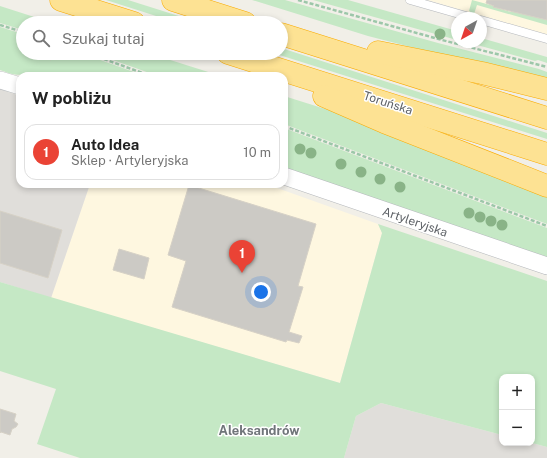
<!DOCTYPE html>
<html lang="pl">
<meta charset="utf-8">
<style>
body{margin:0;font-family:"Public Sans",sans-serif;background:#f6f6f6;color:#222}
.controls{position:absolute;right:12px;bottom:12px;display:grid;overflow:hidden;border-radius:8px;box-shadow:0 2px 6px #0003}
.controls button{width:36px;height:36px;display:grid;place-items:center;padding:0;border:0;border-bottom:1px solid #e0e0e0;background:#fff;color:#222;font:20px sans-serif}
.compass{position:absolute;left:451px;top:12px;width:36px;height:36px;border-radius:50%;background:#fff;box-shadow:0 2px 6px #0003;rotate:220deg}
.you{position:absolute;left:261px;top:292px;width:14px;height:14px;margin:-10px;border:3px solid #fff;border-radius:50%;background:#1a73e8;box-shadow:0 0 0 6px #1a73e833}
.badge{display:grid;place-items:center;width:26px;height:26px;border-radius:50%;background:#ea4335;color:#fff;font-size:13px;font-weight:700}
.pin{position:absolute;translate:-50% -33px;filter:drop-shadow(0 1px 2px #0008)}
.pin::after{content:'';position:absolute;top:21px;width:14px;height:12px;background:inherit;clip-path:polygon(0 0,100% 0,50% 100%)}
.list{margin:0;padding:0;list-style:none}
h2{display:flex;justify-content:space-between;align-items:center;height:52px;margin:0;padding:0 16px;font-size:17px}
h2 small{font-size:13px;font-weight:400;color:#767676}
.list li{display:grid;grid-template-columns:26px 1fr auto;gap:12px;align-items:center;box-sizing:border-box;height:56px;margin:0 8px 8px;padding:0 8px;border:1px solid #e0e0e0;border-radius:12px}
.list b{display:block;font-size:15px;white-space:nowrap}
.list p{margin:0;font-size:13px;white-space:nowrap;color:#767676}
.list em{font-size:13px;font-style:normal;color:#767676}
.icon{flex:none;width:22px;height:22px;fill:none;stroke:currentColor;stroke-width:2;stroke-linecap:round;stroke-linejoin:round}
.map{position:relative;flex:none;width:547px;height:458px;overflow:hidden}
.search{position:absolute;background:#fff;box-shadow:0 2px 6px #0003;left:16px;top:16px;width:272px;height:44px;display:flex;align-items:center;gap:10px;box-sizing:border-box;padding:0 14px;border-radius:22px;color:#767676;font-size:15px}
.panel{position:absolute;background:#fff;box-shadow:0 2px 6px #0003;left:16px;top:72px;width:272px;height:116px;border-radius:12px}
.map>svg:first-child{display:block}
</style>
<div class="map">
<svg width="547" height="458" viewBox="0 0 547 458">
<rect width="100%" height="100%" fill="#f1efe8"/>
<g fill="#fef7e0">
<path d="M 428,0 L 547,0 L 547,35 Z"/>
<path d="M 90,184 L 266,184 L 378,224 L 382,233 L 340,383 L 51,298 Z"/>
</g>
<g fill="#e0deda">
<path d="M 0,89 L 20,96 L 20,184 L 90,184 L 51,298 L 0,282 Z"/>
<path d="M 381,403 L 502,435 L 502,443 L 532,443 L 547,447 L 547,458 L 344,458 L 356,416 Z"/>
</g>
<g fill="#c5e8c5">
<path d="M 106,0 L 128,0 L 201,23 L 178,23 Z"/>
<path d="M 252,0 L 285,0 L 438,43 L 539,69 L 547,72 L 547,82 L 368,36 Z"/>
<path d="M 313,0 L 348,0 L 457,31 L 457,40 Z"/>
<path d="M 472,0 L 494,6 L 494,7 L 511,12 L 512,11 L 547,20 L 547,25 L 477,5 L 474,14 L 469,11 Z"/>
<path d="M 0,6 L 53,23 L 23,23 L 23,30 L 0,23 Z"/>
<path d="M 0,27 L 23,34 L 23,53 L 81,53 L 145,76 L 39,76 L 26,72 C 18,78 9,73 0,70 Z"/>
<path d="M 481,38 L 547,57 L 547,63 L 538,60 L 535,61 L 466,42 L 481,42 Z"/>
<path d="M 281,48 L 547,133 L 547,139 L 273,53 L 281,53 Z"/>
<path d="M 93,53 L 148,53 L 221,76 L 158,76 Z"/>
<path d="M 284,96 L 338,113 L 547,195 L 547,224 L 284,124 Z"/>
<path d="M 284,128 L 547,228 L 547,260 L 284,169 Z"/>
<path d="M 378,224 L 547,281 L 547,447 L 532,443 L 532,377 L 502,377 L 502,435 L 381,403 L 356,416 L 344,458 L 80,458 L 37,444 L 56,389 L 0,371 L 0,282 L 340,383 L 382,233 Z"/>
</g>
<g fill="#cccac5" stroke="#d6d1c6">
<path d="M 487,0 L 547,0 L 547,20 L 493,7 L 494,6 L 486,3 Z"/>
<path d="M 36,53 L 53,53 L 51,60 L 36,54 Z"/>
<path d="M 189,185 L 316,224 L 298,286 L 303,287 L 289,332 L 302,336 L 299,343 L 287,340 L 286,342 L 172,307 L 186,261 L 168,255 Z"/>
<path d="M 0,211 L 62,230 L 48,278 L 0,263 Z"/>
<path d="M 119,249 L 149,258 L 144,279 L 113,270 Z"/>
<path d="M 0,409 L 16,414 L 14,421 L 18,424 L 16,427 L 12,429 L 10,435 L 1,432 L 0,433 Z"/>
</g>
<g fill="none" stroke-linecap="round" stroke-linejoin="round">
<g stroke="#b5b8bc" stroke-width="9">
<g id="lane">
<path d="M 410,0 L 473,18"/>
<path d="M 481,20 L 547,39"/>
</g>
</g>
<g stroke="#b5b8bc" stroke-width="18">
<g id="street">
<path d="M 0,80 L 20,86"/>
<path d="M 284,176 L 547,266"/>
</g>
</g>
<g stroke="#f9ab00" stroke-width="23">
<g id="highway">
<path d="M 61,0 L 134,23"/>
<path d="M 173,0 L 245,23"/>
<path d="M 281,34 L 547,118"/>
<path d="M 378,52 L 482,73 L 547,89"/>
<path d="M 228,53 L 547,154"/>
<path d="M 324,96 L 384,122 L 547,186"/>
</g>
</g>
<g stroke="#9cc7a9" stroke-width="2.5" stroke-dasharray="4 2" stroke-linecap="butt">
<path d="M 298,0 L 442,40 L 547,67"/>
<path d="M 0,25 L 23,32"/>
<path d="M 87,53 L 151,76"/>
<path d="M 284,126 L 547,226"/>
</g>
<use href="#lane" stroke="#fff" stroke-width="8"/>
<use href="#street" stroke="#fff" stroke-width="17"/>
<use href="#highway" stroke="#fde293" stroke-width="22"/>
</g>
<g fill="#89b387">
<circle cx="440" cy="34" r="5.5"/>
<circle cx="300" cy="149" r="5.5"/>
<circle cx="311" cy="153" r="5.5"/>
<circle cx="341" cy="164" r="5.5"/>
<circle cx="361" cy="172" r="5.5"/>
<circle cx="380" cy="179" r="5.5"/>
<circle cx="400" cy="187" r="5.5"/>
<circle cx="469" cy="213" r="5.5"/>
<circle cx="480" cy="217" r="5.5"/>
<circle cx="491" cy="221" r="5.5"/>
<circle cx="502" cy="225" r="5.5"/>
</g>
<g text-anchor="middle" stroke-width="3" stroke-linejoin="round" paint-order="stroke">
<g font-size="12" fill="#5f6368" stroke="#fff">
<text transform="translate(388 103) rotate(18)" y="4">Toruńska</text>
<text transform="translate(415 222) rotate(19)" y="4">Artyleryjska</text>
</g>
<g font-size="13" font-weight="bold" fill="#70757a" stroke="#fff">
<text x="259" y="435">Aleksandrów</text>
</g>
</g>
</svg>
<div class="controls">
<button>+</button>
<button>−</button>
</div>
<svg class="compass" viewBox="-18 -18 36 36"><path d="M0-13l5 13h-10z" fill="#e53935"/><path d="M0 13l5-13h-10z" fill="#767676"/></svg>
<div class="you"></div>
<div class="pin badge" style="left:242px;top:273px">1</div>
<div class="search"><svg class="icon" aria-label="search" viewBox="0 0 24 24"><circle cx="10" cy="10" r="6"/><path d="M15 15l6 6"/></svg>Szukaj tutaj</div>
<section class="panel">
<h2>W pobliżu<small></small></h2>
<ul class="list">
<li><span class="badge">1</span><div><b>Auto Idea</b><p>Sklep · Artyleryjska</p></div><em>10 m</em></li>
</ul>
</section>
</div>
